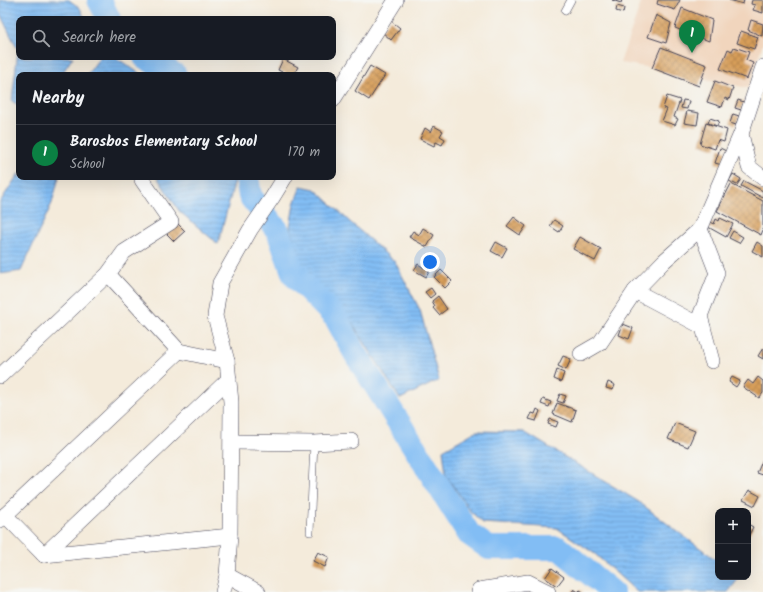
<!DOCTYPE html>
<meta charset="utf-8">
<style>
body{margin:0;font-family:Kalam,sans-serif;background:#242831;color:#f1f3f6}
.controls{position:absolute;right:12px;bottom:12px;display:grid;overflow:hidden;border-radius:8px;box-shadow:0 4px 16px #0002}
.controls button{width:36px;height:36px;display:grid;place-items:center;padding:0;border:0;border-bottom:1px solid #363941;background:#171b24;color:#f1f3f6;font:20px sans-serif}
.you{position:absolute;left:430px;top:262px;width:14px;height:14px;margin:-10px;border:3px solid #fff;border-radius:50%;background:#1a73e8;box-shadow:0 0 0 6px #1a73e833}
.badge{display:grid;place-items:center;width:26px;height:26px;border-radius:50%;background:#0b8043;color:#fff;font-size:13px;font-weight:700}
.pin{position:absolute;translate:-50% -33px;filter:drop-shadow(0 1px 2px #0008)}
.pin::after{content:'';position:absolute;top:21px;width:14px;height:12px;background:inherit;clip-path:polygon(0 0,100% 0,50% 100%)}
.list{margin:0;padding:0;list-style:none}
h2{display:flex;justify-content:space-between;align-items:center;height:52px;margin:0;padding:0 16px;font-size:17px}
h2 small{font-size:13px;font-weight:400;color:#9ea1a6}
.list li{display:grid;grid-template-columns:26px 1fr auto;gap:12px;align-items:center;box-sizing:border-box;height:56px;padding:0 16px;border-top:1px solid #363941}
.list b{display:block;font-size:15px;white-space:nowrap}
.list p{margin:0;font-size:13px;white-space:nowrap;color:#9ea1a6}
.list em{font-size:13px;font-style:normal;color:#9ea1a6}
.icon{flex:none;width:22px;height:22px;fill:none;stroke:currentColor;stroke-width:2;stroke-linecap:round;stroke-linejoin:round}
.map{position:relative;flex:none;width:763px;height:592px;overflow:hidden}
.search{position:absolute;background:#171b24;box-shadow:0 4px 16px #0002;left:16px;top:16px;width:320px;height:44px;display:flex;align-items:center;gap:10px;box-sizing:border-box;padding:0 14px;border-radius:8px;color:#9ea1a6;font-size:15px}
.panel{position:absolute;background:#171b24;box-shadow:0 4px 16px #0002;left:16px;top:72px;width:320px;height:108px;border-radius:8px}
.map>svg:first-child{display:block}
</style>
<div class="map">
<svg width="763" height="592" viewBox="0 0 763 592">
<defs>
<pattern id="water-rules" width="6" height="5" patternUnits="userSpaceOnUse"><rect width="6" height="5" fill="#82bdf4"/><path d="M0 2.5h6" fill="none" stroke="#70a2d2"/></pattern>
<pattern id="building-cross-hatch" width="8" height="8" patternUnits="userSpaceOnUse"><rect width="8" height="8" fill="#d79e5a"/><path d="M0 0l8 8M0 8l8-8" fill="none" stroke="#ae804c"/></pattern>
</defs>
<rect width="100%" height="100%" fill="#f6f6f2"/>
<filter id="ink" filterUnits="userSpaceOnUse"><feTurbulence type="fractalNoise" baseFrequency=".025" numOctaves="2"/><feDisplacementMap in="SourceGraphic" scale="8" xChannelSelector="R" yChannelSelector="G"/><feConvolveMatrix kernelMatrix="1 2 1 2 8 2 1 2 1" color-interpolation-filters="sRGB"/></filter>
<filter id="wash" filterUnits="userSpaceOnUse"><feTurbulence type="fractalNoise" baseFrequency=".012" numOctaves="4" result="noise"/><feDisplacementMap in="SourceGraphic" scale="16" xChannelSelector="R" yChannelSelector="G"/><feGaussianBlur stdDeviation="0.9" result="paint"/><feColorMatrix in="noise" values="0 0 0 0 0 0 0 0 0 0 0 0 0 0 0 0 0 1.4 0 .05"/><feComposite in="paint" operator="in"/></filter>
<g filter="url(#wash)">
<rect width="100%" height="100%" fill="#f4ebdb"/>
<path fill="#f1d5bd" d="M 642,0 L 763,0 L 763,43 L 748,88 L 652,68 L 620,63 Z"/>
<g fill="url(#water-rules)" stroke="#527098">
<path d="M 0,0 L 69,0 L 80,8 L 85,19 L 19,19 L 19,57 L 73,57 L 61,75 L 19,75 L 19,106 L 12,101 L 18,50 L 0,14 Z"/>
<path d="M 100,57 L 115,57 L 142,75 L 87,75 Z"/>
<path d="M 19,173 L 19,177 L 59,177 L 52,203 L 21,271 L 0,274 L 0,202 Z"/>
<path d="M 157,177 L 234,177 L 235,180 L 218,244 L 179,211 Z"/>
<path d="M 301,186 L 315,189 L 350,222 L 395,262 L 420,310 L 439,380 L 400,399 L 351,321 L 299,265 L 290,227 L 294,204 Z"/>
<path d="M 476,431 L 524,432 L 639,502 L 678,532 L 718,561 L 718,577 L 740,577 L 728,592 L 637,592 L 595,554 L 557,528 L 483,523 L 470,511 L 446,475 L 443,450 Z"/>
</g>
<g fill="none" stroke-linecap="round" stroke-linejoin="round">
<g stroke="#82bdf4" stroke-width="24">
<path d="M 99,0 L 109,19"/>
<path d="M 145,57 L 175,75"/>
<path d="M 247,177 L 250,196 L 278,231 L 294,275 L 336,318 L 355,353 L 469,534 L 489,548 L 559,548 L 612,592"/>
</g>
</g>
<g id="blocks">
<g fill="url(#building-cross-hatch)">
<path d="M 612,0 L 622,0 L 621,3 Z"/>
<path d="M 658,0 L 680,0 L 675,10 L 657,4 Z"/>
<path d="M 729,0 L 744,0 L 743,4 Z"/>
<path d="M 752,0 L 763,0 L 763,13 L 753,10 L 755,5 L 751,4 Z"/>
<path d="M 617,6 L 624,8 L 623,13 L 616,11 Z"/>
<path d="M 682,8 L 712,20 L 709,41 L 675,28 Z"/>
<path d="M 656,15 L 671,23 L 666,43 L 648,37 Z"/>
<path d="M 390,20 L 400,28 L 391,40 L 381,31 Z"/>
<path d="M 751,20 L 763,24 L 762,36 L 748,30 Z"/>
<path d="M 741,31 L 758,37 L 754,49 L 737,43 Z"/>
<path d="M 661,47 L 707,65 L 699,86 L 652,68 Z"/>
<path d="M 734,47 L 749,52 L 746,60 L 753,63 L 747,79 L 720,69 L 728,49 L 732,51 Z"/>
<path d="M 283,59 L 298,67 L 293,75 L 288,75 L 278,70 Z"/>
<path d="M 370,66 L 385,75 L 369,100 L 355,91 Z"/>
<path d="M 715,81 L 733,88 L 729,100 L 725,98 L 722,107 L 707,102 Z"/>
<path d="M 667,96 L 680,100 L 674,117 L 678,119 L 675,125 L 662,121 L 667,109 L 663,108 Z"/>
<path d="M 683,100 L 689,101 L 687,109 L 681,108 Z"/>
<path d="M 738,100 L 744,102 L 741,110 L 735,108 Z"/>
<path d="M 687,111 L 699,113 L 697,125 L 684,123 Z"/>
<path d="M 733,114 L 739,116 L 736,125 L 730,123 Z"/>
<path d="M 710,118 L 719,121 L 717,126 L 708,123 Z"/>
<path d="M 706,123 L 727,130 L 724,142 L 718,140 L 715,149 L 700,144 Z"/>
<path d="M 434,126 L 443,131 L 440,136 L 445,139 L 442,145 L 436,142 L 434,146 L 420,139 L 425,128 L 431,132 Z"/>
<path d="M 720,148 L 726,151 L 722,165 L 715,163 Z"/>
<path d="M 733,174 L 741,179 L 737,185 L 729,181 Z"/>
<path d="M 744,181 L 763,191 L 763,198 L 741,186 Z"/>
<path d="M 731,184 L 763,201 L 763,230 L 761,235 L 717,211 Z"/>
<path d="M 514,217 L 526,226 L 520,235 L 507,226 Z"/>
<path d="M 720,218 L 733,224 L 726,237 L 708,227 L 711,222 L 714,224 L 716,219 L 719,221 Z"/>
<path d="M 554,220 L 563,226 L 559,232 L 550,226 Z"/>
<path d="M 177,223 L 185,231 L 174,241 L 166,233 Z"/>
<path d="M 423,228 L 434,235 L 427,247 L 409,237 L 413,231 L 419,235 Z"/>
<path d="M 733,231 L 743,237 L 739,243 L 729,238 Z"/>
<path d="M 580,237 L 601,249 L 595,261 L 573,249 Z"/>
<path d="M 496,242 L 507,248 L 502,257 L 491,251 Z"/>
<path d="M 757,242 L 763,246 L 763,257 L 752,251 Z"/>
<path d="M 418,264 L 424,268 L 427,264 L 432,267 L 426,277 L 414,270 Z"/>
<path d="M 441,270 L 452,281 L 445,288 L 434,277 Z"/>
<path d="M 431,288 L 435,294 L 430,298 L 425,292 Z"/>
<path d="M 438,296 L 447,309 L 439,315 L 433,308 L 435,306 L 432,301 Z"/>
<path d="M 623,324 L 633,328 L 629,339 L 619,335 Z"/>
<path d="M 763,348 L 763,359 L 758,356 Z"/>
<path d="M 563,356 L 571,359 L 566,370 L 558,366 Z"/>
<path d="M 557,370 L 564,373 L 561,382 L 554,379 Z"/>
<path d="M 732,377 L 740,381 L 736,387 L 729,382 Z"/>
<path d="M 758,377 L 763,381 L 763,393 L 759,398 L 743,387 L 748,380 L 753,384 Z"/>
<path d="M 608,382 L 615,385 L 613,390 L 606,388 Z"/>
<path d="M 560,394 L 566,396 L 563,403 L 557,401 Z"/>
<path d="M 543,399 L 551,402 L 549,407 L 541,404 Z"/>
<path d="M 557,403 L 576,410 L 572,422 L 553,414 Z"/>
<path d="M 537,409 L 540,411 L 536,421 L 529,419 L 532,413 L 535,414 Z"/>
<path d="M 550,419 L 558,422 L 556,427 L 548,424 Z"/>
<path d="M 675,423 L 695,431 L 688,447 L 668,439 Z"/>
<path d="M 763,459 L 763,475 L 757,473 Z"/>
<path d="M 749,490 L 760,496 L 755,506 L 743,500 Z"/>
<path d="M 748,524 L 753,527 L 748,537 Z"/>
<path d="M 318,552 L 329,557 L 325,567 L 313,561 Z"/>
<path d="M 552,568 L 564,577 L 557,586 L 545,578 Z"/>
<path d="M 574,589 L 578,592 L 580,590 L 583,592 L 572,592 Z"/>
</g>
</g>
</g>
<g filter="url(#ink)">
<use href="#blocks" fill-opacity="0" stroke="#424053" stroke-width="1"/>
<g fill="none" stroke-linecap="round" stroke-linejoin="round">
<g stroke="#424053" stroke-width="8">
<g id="service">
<path d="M 565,11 L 571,0"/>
<path d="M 310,532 L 314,443"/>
</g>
</g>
<g stroke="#424053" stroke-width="16">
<g id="minor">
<path d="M 763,67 L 741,134 L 749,167 L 763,178"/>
<path d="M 333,100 L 396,0"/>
<path d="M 700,229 L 717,273 L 700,316 L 712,361"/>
<path d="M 108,274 L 179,351 L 227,361"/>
<path d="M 635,291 L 703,327"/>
<path d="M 581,354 L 600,343 L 635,291 L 664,261 L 700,229 L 741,134"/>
<path d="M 0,376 L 108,274 L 124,252 L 171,222 L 142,180"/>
<path d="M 232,442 L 314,443 L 351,441"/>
<path d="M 5,515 L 44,555"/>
<path d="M 0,520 L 179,351"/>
<path d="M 44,555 L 229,379"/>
<path d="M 44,555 L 230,536"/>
<path d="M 227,575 L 258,592"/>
<path d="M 223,592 L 227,575 L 230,536 L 231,402 L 227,361 L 215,316 L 220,283 L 250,230 L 272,198 L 285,177"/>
<path d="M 478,592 L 479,590 L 528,582 L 548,592"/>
</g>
</g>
<use href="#service" stroke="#fff" stroke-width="7"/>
<use href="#minor" stroke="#fff" stroke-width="15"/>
</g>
</g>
</svg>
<div class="controls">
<button>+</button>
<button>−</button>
</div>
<div class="you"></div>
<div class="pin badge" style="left:692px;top:53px">1</div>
<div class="search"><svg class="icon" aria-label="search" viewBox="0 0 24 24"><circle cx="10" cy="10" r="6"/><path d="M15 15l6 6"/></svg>Search here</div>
<section class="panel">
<h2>Nearby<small></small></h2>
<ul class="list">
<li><span class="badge">1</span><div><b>Barosbos Elementary School</b><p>School</p></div><em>170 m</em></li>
</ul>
</section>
</div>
